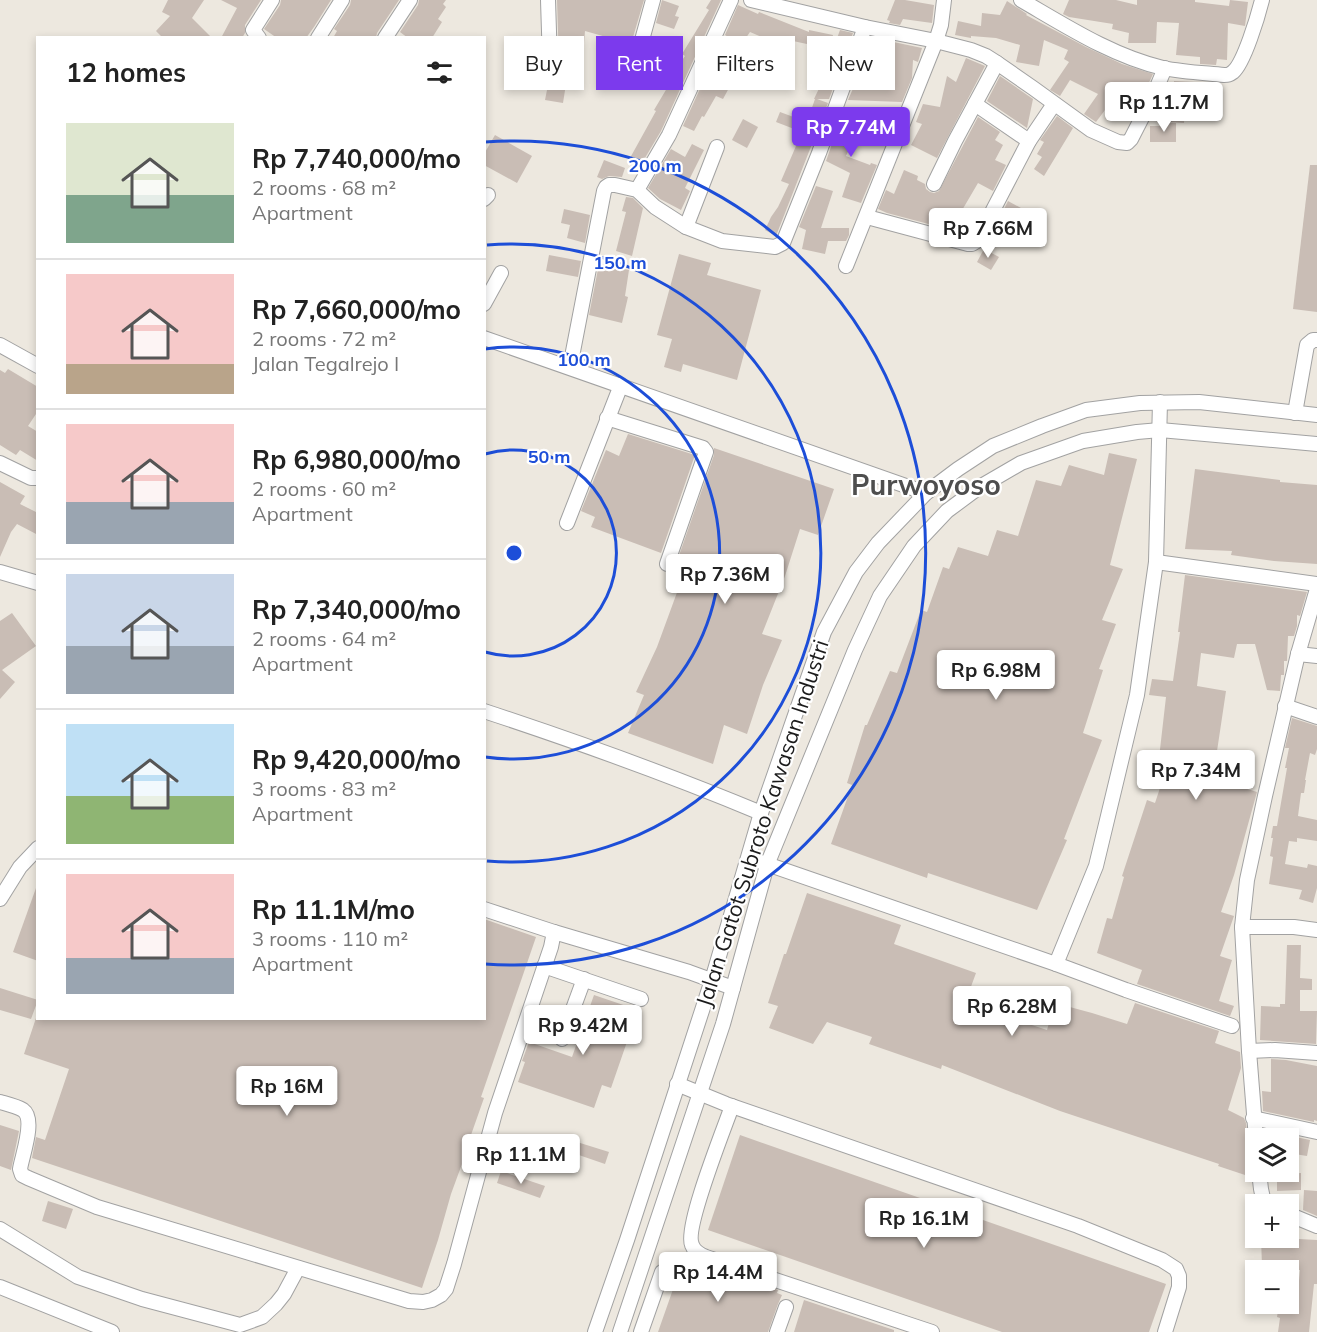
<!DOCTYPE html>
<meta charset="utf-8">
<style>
:root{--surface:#fff;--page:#f2f2f2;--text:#222;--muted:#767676;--line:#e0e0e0;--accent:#7c3aed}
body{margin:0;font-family:Mulish,sans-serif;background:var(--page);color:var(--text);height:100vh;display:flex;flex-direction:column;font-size:22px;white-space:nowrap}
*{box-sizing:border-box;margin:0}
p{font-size:20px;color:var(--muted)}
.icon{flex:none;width:33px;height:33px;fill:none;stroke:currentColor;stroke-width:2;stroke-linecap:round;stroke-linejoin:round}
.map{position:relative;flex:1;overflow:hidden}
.side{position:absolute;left:36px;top:36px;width:450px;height:984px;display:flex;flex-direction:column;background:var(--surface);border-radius:0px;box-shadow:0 3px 9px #0003}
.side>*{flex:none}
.guide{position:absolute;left:504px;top:36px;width:570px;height:54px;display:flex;gap:12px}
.tools{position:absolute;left:1245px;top:1128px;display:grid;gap:12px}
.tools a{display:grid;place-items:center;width:54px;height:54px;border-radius:0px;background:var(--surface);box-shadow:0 3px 9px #0003;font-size:30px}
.price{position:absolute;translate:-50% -51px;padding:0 14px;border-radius:6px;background:#fff;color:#222;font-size:20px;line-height:39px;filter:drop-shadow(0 2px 3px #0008)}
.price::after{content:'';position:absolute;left:50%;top:36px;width:18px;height:14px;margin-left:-9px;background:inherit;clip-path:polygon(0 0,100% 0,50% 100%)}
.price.current{background:var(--accent);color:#fff}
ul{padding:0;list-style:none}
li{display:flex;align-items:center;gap:18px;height:150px;padding:0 30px}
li+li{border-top:2px solid var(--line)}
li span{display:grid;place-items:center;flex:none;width:168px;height:120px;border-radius:0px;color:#555}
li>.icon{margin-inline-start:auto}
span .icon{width:72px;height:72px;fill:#fffc;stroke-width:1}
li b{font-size:26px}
h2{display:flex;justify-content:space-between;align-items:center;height:72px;padding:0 30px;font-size:26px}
.pill{padding:0 21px;border-radius:0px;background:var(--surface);box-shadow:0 3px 9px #0003;font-size:21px;line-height:54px}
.pill.current{background:var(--accent);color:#fff}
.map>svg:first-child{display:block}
.building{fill:#c9bdb5}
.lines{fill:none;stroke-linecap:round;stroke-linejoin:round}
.minor-casing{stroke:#a2a2a2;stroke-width:16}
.minor{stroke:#fff;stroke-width:14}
.ring{fill:none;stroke:#1d4ed8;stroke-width:3}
.labels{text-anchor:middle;stroke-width:4.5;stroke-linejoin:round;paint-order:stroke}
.street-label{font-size:22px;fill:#1b1b1b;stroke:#fff}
.district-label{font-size:28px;font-weight:bold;fill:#4e4e4e;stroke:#fff}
.centre{fill:#1d4ed8;stroke:#fff;stroke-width:3}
.ring-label{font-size:18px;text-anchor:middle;font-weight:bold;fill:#1d4ed8;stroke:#fff;stroke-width:4.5;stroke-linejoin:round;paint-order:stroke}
</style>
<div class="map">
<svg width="1317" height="1332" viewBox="0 0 1317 1332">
<rect width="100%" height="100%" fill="#ede8df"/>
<!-- building -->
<g class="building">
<polygon points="168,0 204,0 192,18 212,38 163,38 156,31 170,16 162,12"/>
<polygon points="221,0 261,0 245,25 245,33 242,38 221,38 237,8"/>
<polygon points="281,0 331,0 314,27 306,38 277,38 264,29 280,5"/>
<polygon points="351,0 399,0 377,33 376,38 333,38 337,31 334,29 350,5"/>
<polygon points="419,0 446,0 443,4 446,7 438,19 442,22 432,38 408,38 400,32 418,5"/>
<polygon points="557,0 644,0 631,44 585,31 583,55 572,54 569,84 566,84 563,103 545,100 548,85 554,86 555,70 559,63"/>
<polygon points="662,0 679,6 675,16 679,17 674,29 656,23"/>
<polygon points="711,0 721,0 661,131 642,163 630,158 656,111 654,110 676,73 674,72 685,56 682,54 709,10 706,8"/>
<polygon points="895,0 905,0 934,5 932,23 903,19 900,25 889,23 890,21 887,20"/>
<polygon points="1069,0 1116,0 1137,5 1137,0 1195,0 1195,2 1229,6 1230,0 1248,2 1245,26 1228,23 1227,60 1217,59 1216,65 1200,64 1200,57 1176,55 1179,23 1157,22 1156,43 1128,43 1129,33 1112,29 1113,24 1069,17 1063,14"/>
<polygon points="1007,1 1027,14 1026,15 1086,47 1122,64 1153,74 1146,89 1135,86 1134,90 1117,85 1108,106 1096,122 1084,114 1098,94 1070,80 1060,96 1050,90 1069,62 1064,59 1068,50 1044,40 1039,66 1016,62 1020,45 996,38 971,36 971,38 955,35 958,21 981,26 982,13 1000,15"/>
<polygon points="738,5 758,14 759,12 809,32 809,30 833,35 830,49 793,41 788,52 771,45 773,42 750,32 741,45 725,35"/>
<polygon points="840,30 853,33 848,46 836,41"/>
<polygon points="884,40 922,48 918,62 913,60 912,78 902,102 848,100 866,59 876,64"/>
<polygon points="714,58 729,67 727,70 736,75 723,99 716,96 704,117 702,116 694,131 683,126"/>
<polygon points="966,58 985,66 937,158 911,145 922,124 916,122 923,104 940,107 947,76 956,82"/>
<polygon points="1000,76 1033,99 1027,128 987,101"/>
<polygon points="824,78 835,83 829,99 817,99 828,103 776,236 765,230 771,217 778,207 789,184 781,181 802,132 776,122 780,112 807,122 815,99 814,99"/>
<polygon points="1174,81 1216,83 1216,102 1185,103 1184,123 1170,122"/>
<polygon points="844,110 865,118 860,132 857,131 846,156 870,165 871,163 877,165 861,203 842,197 850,173 826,161"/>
<polygon points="1057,116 1073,128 1044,176 1034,169 1042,157 1037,154 1044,142 1040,140"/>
<polygon points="978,117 1000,132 995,140 1003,145 995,160 1006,165 993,191 978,183 961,212 978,219 970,235 887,213 878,209 886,190 894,194 904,170 918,176 917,180 925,184 926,189 930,192 934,193 939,191"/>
<polygon points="743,119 758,127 747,148 732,140"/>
<polygon points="1160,122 1176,123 1176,142 1150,142 1150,126 1160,126"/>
<polygon points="495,135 532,156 517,183 484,165 484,154"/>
<polygon points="692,144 704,150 685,188 690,191 681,210 660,199 648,188 671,149 685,157"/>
<polygon points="604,160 625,168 622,177 609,176 602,179 597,177"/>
<polygon points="1310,165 1317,165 1317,312 1293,309"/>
<polygon points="816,186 833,191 821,228 849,228 849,235 846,241 828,241 825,254 802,249 806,230 799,227"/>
<polygon points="626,197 633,198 643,208 632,256 616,251 626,212 622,211"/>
<polygon points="1008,201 1030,213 1020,229 1000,217"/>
<polygon points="564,209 590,215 585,243 567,238 570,225 561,223"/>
<polygon points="984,249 999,257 991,270 977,262"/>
<polygon points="679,254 711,263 707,275 761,290 737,380 683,364 681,372 664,367 672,339 657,335"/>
<polygon points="549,255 581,261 578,277 546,271"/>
<polygon points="599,264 629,270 625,296 628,297 622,323 589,315"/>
<polygon points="8,369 38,387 38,411 28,426 38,432 38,461 20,450 16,455 0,445 0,370 5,373"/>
<polygon points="628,434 695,455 661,553 591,527 595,517 581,511 606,450 619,456"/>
<polygon points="714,448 834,489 818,535 800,529 785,576 762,634 782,640 763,685 747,734 724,725 713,764 628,733 644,695 636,692 657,647 679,587 667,583 671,572 675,567 714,455"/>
<polygon points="1109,453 1137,459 1110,565 1123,569 1102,620 1116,624 1099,669 1103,670 1083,733 1102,740 1064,839 1067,840 1037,910 928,873 927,878 831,844 852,785 847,783 865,725 867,725 890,671 897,673 921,610 927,612 943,567 949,569 958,547 988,556 997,530 1018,536 1036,480 1061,486 1069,465 1104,475"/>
<polygon points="1195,469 1280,480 1280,482 1317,485 1317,564 1274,561 1231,555 1232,551 1185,549"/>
<polygon points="0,482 25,496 20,504 38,513 38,535 17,524 11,532 0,557"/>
<polygon points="1185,575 1307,592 1300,616 1297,615 1297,626 1294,636 1288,636 1287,661 1284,661 1284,675 1281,675 1280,691 1267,690 1255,644 1237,644 1234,658 1201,653 1197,686 1226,691 1213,778 1257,792 1234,875 1221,912 1234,916 1220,956 1232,960 1219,1001 1234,1006 1230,1016 1137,984 1142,970 1097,953 1107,918 1112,919 1124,877 1122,876 1147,800 1155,803 1169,761 1159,758 1166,697 1149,695 1152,679 1173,681 1180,632 1178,632"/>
<polygon points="12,613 36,646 2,670 15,682 0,699 0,621"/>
<polygon points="1292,718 1317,726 1317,749 1315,755 1310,753 1305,780 1306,780 1304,793 1301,793 1298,816 1317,820 1317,841 1297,838 1297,842 1289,841 1285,864 1307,868 1308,864 1317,866 1317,888 1313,903 1299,899 1302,890 1269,884 1273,857 1270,856 1273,838 1271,838 1273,826 1277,826 1287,768 1285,768 1289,748 1285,748"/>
<polygon points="36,888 38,889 38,961 13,952"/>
<polygon points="807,893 901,925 894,944 976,973 965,1003 1047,1030 1055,1003 1092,1013 1127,1024 1135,1003 1219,1031 1215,1043 1240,1052 1241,1068 1228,1110 1244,1118 1246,1123 1250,1163 1245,1175 1218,1166 1219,1164 1060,1111 942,1065 941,1069 869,1044 872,1037 827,1022 813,1044 769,1028 778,1006 768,1003 784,954 786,954"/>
<polygon points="484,919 536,937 481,1097 484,1098 465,1152 466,1153 451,1194 438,1240 422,1288 32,1158 36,1137 45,1140 69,1069 24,1054 37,1015 38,1018 484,1018"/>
<polygon points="1287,945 1301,945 1300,978 1312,979 1312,990 1300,990 1300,1011 1317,1011 1316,1044 1260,1040 1261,1006 1280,1007 1280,1004 1285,1004"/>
<polygon points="0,988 38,1000 31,1019 0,1010"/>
<polygon points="594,995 638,1010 611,1088 602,1085 594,1108 518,1082 525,1062 522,1061 529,1042 572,1057"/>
<polygon points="1271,1059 1286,1060 1317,1066 1317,1121 1314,1120 1314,1122 1263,1111 1262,1091 1271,1092"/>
<polygon points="0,1125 19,1131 11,1170 0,1166"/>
<polygon points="1268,1131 1310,1140 1307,1156 1288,1153 1288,1138 1267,1138"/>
<polygon points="740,1135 1166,1284 1149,1332 1002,1332 708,1230"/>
<polygon points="577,1142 609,1152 605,1164 573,1153"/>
<polygon points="501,1171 545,1186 540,1198 497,1183"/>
<polygon points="1301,1173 1301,1190 1277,1191 1277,1174"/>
<polygon points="1304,1190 1317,1191 1317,1216 1303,1210"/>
<polygon points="48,1201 73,1209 66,1229 42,1221"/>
<polygon points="1288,1225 1299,1228 1299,1239 1317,1240 1317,1284 1314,1284 1309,1332 1278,1332 1280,1318 1277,1317 1279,1304 1288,1304 1288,1301 1297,1302 1300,1270 1280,1270 1280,1266 1262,1266 1261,1238 1288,1238"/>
<polygon points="684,1258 703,1266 778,1290 777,1293 782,1295 778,1304 768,1332 658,1332"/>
<polygon points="804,1300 894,1330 894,1332 794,1332"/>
</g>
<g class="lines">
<!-- minor casing -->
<g class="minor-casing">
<g id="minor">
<polyline points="548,0 550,63"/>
<polyline points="751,0 865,27 936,41 971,50 986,56 997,63 1033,88 1091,130 1118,142 1127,143 1131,139 1154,94 1165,68"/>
<path d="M1021 0C1066 26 1112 56 1163 68 1183 72 1204 73 1224 75 1228 75 1229 75 1233 72 1244 63 1258 16 1262 0"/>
<polyline points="259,38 253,30 272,0"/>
<polyline points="318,38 342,0"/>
<polyline points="385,38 410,0"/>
<polyline points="639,51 653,0"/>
<polyline points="975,104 1029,141"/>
<polyline points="934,184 955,141 997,63"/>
<polyline points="637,190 669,135 731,0"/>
<polyline points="484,199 488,195"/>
<polyline points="867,217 968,244 972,244 977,241 1029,141 1054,104"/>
<polyline points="686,227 717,147"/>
<polyline points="846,266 936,41 941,25 944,0"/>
<polyline points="484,304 501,273"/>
<polyline points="484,338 926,493"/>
<polyline points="0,345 38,366"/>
<polyline points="570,367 604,191 606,187 609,185 615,185 637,190 655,207 686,227 722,241 775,247 783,243 819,153 865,27"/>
<polyline points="1295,413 1307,345 1313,340 1317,340"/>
<polyline points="607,418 703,448 706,452 667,564"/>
<polyline points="0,463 31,478 38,478"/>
<polyline points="567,523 621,385"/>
<polyline points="1156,562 1317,584"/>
<polyline points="0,572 38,583"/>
<polyline points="1298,654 1317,656"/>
<polyline points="1285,706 1317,717"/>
<path d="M484 711C578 742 670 775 761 813"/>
<polyline points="761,862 1056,964 1096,866 1137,695 1156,562 1160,402"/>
<polyline points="0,899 20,867 38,848"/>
<polyline points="484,909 554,932"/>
<polyline points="1242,927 1294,927 1317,930"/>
<polyline points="1056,964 1126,990 1232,1026"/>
<polyline points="544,966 641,999"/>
<polyline points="562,1039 584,979"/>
<polyline points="1249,1051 1275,1050 1317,1053"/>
<polyline points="677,1084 726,1104 1078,1226 1162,1260 1176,1269 1179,1276 1179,1287 1165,1332"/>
<path d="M0 1102C7 1104 16 1106 23 1110 36 1119 22 1156 20 1169L22 1175 28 1178 97 1207 409 1301 423 1302 432 1300 441 1295 446 1289 454 1264 495 1113 551 947 554 932 689 972 733 988"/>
<path d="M732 1106C724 1129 684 1228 692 1245 694 1251 701 1255 706 1257L932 1332"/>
<polyline points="1253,1118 1317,1132"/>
<polyline points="1256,1139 1249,1051 1242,927 1247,880 1265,796 1298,654 1317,589"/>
<polyline points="1259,1172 1261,1189 1264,1203 1267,1204"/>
<polyline points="1288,1214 1317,1226"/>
<polyline points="0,1229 78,1277 142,1299 240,1325 262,1317 276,1304 284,1294 298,1268"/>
<polyline points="0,1287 112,1332"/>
<polyline points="595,1332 627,1240 712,980 761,813 824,632 856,572 878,543 926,493 958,469 993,446 1042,426 1086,410 1140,403 1199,402 1317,415"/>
<polyline points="620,1332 723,1024 767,865 855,650 880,596 914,546 947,511 978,488 1021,463 1083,441 1137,432 1160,430 1317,444"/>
<polyline points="641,1332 662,1272"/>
<polyline points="777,1332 786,1307"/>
</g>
</g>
<!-- minor -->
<use href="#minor" class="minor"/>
</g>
<!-- distance rings -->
<g class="ring">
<path d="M485 454A103 103 0 1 1 485 652"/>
<path d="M485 349A206 206 0 1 1 485 757"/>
<path d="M487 245A309 309 0 1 1 487 861"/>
<path d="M485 142A412 412 0 1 1 485 964"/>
</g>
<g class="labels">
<!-- street labels -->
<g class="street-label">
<text transform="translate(762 823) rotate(-72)" y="8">Jalan Gatot Subroto Kawasan Industri</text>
</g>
<!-- district labels -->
<g class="district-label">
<text x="926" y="495">Purwoyoso</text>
</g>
</g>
<circle cx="514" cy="553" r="9" class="centre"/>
<g class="ring-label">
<text x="655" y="172">200 m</text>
<text x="620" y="269">150 m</text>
<text x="584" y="366">100 m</text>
<text x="549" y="463">50 m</text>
</g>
</svg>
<div class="tools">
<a><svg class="icon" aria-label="layers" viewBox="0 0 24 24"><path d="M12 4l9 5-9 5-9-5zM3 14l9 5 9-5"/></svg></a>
<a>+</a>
<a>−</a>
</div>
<b class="price" style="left:1164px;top:133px">Rp 11.7M</b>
<b class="price current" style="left:851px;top:158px">Rp 7.74M</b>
<b class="price" style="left:988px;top:259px">Rp 7.66M</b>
<b class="price" style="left:725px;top:605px">Rp 7.36M</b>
<b class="price" style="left:996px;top:701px">Rp 6.98M</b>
<b class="price" style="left:1196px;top:801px">Rp 7.34M</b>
<b class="price" style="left:1012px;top:1037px">Rp 6.28M</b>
<b class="price" style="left:583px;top:1056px">Rp 9.42M</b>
<b class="price" style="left:287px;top:1117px">Rp 16M</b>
<b class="price" style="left:521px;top:1185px">Rp 11.1M</b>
<b class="price" style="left:924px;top:1249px">Rp 16.1M</b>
<b class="price" style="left:718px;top:1303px">Rp 14.4M</b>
<div class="guide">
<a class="pill">Buy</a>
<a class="pill current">Rent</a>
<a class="pill">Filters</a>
<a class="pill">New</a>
</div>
<section class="side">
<h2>12 homes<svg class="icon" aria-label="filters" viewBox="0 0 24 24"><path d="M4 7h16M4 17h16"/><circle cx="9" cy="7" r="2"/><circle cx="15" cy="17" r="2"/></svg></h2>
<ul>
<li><span style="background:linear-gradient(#dfe7d0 60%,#7fa58c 0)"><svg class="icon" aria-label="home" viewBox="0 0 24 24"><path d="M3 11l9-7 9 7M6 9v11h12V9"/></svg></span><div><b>Rp 7,740,000/mo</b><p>2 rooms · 68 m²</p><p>Apartment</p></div></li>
<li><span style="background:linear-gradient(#f6c9c9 75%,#b9a48a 0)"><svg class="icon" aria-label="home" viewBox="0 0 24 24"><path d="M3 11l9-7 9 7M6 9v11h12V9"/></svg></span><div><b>Rp 7,660,000/mo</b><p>2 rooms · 72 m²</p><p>Jalan Tegalrejo I</p></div></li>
<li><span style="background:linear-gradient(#f6c9c9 65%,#9aa5b1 0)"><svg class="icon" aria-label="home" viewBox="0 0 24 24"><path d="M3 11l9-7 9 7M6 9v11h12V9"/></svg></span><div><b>Rp 6,980,000/mo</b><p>2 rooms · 60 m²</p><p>Apartment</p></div></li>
<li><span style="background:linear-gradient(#c9d6e8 60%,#9aa5b1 0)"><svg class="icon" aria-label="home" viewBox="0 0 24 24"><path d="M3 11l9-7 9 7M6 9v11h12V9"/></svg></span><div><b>Rp 7,340,000/mo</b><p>2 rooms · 64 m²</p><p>Apartment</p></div></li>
<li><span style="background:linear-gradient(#bfe0f5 60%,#8fb573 0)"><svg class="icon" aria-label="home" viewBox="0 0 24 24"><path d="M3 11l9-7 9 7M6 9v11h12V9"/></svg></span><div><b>Rp 9,420,000/mo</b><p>3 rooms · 83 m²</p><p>Apartment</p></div></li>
<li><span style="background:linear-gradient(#f6c9c9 70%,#9aa5b1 0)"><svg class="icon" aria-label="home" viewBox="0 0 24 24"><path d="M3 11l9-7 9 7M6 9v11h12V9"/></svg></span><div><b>Rp 11.1M/mo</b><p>3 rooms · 110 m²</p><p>Apartment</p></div></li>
</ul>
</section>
</div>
